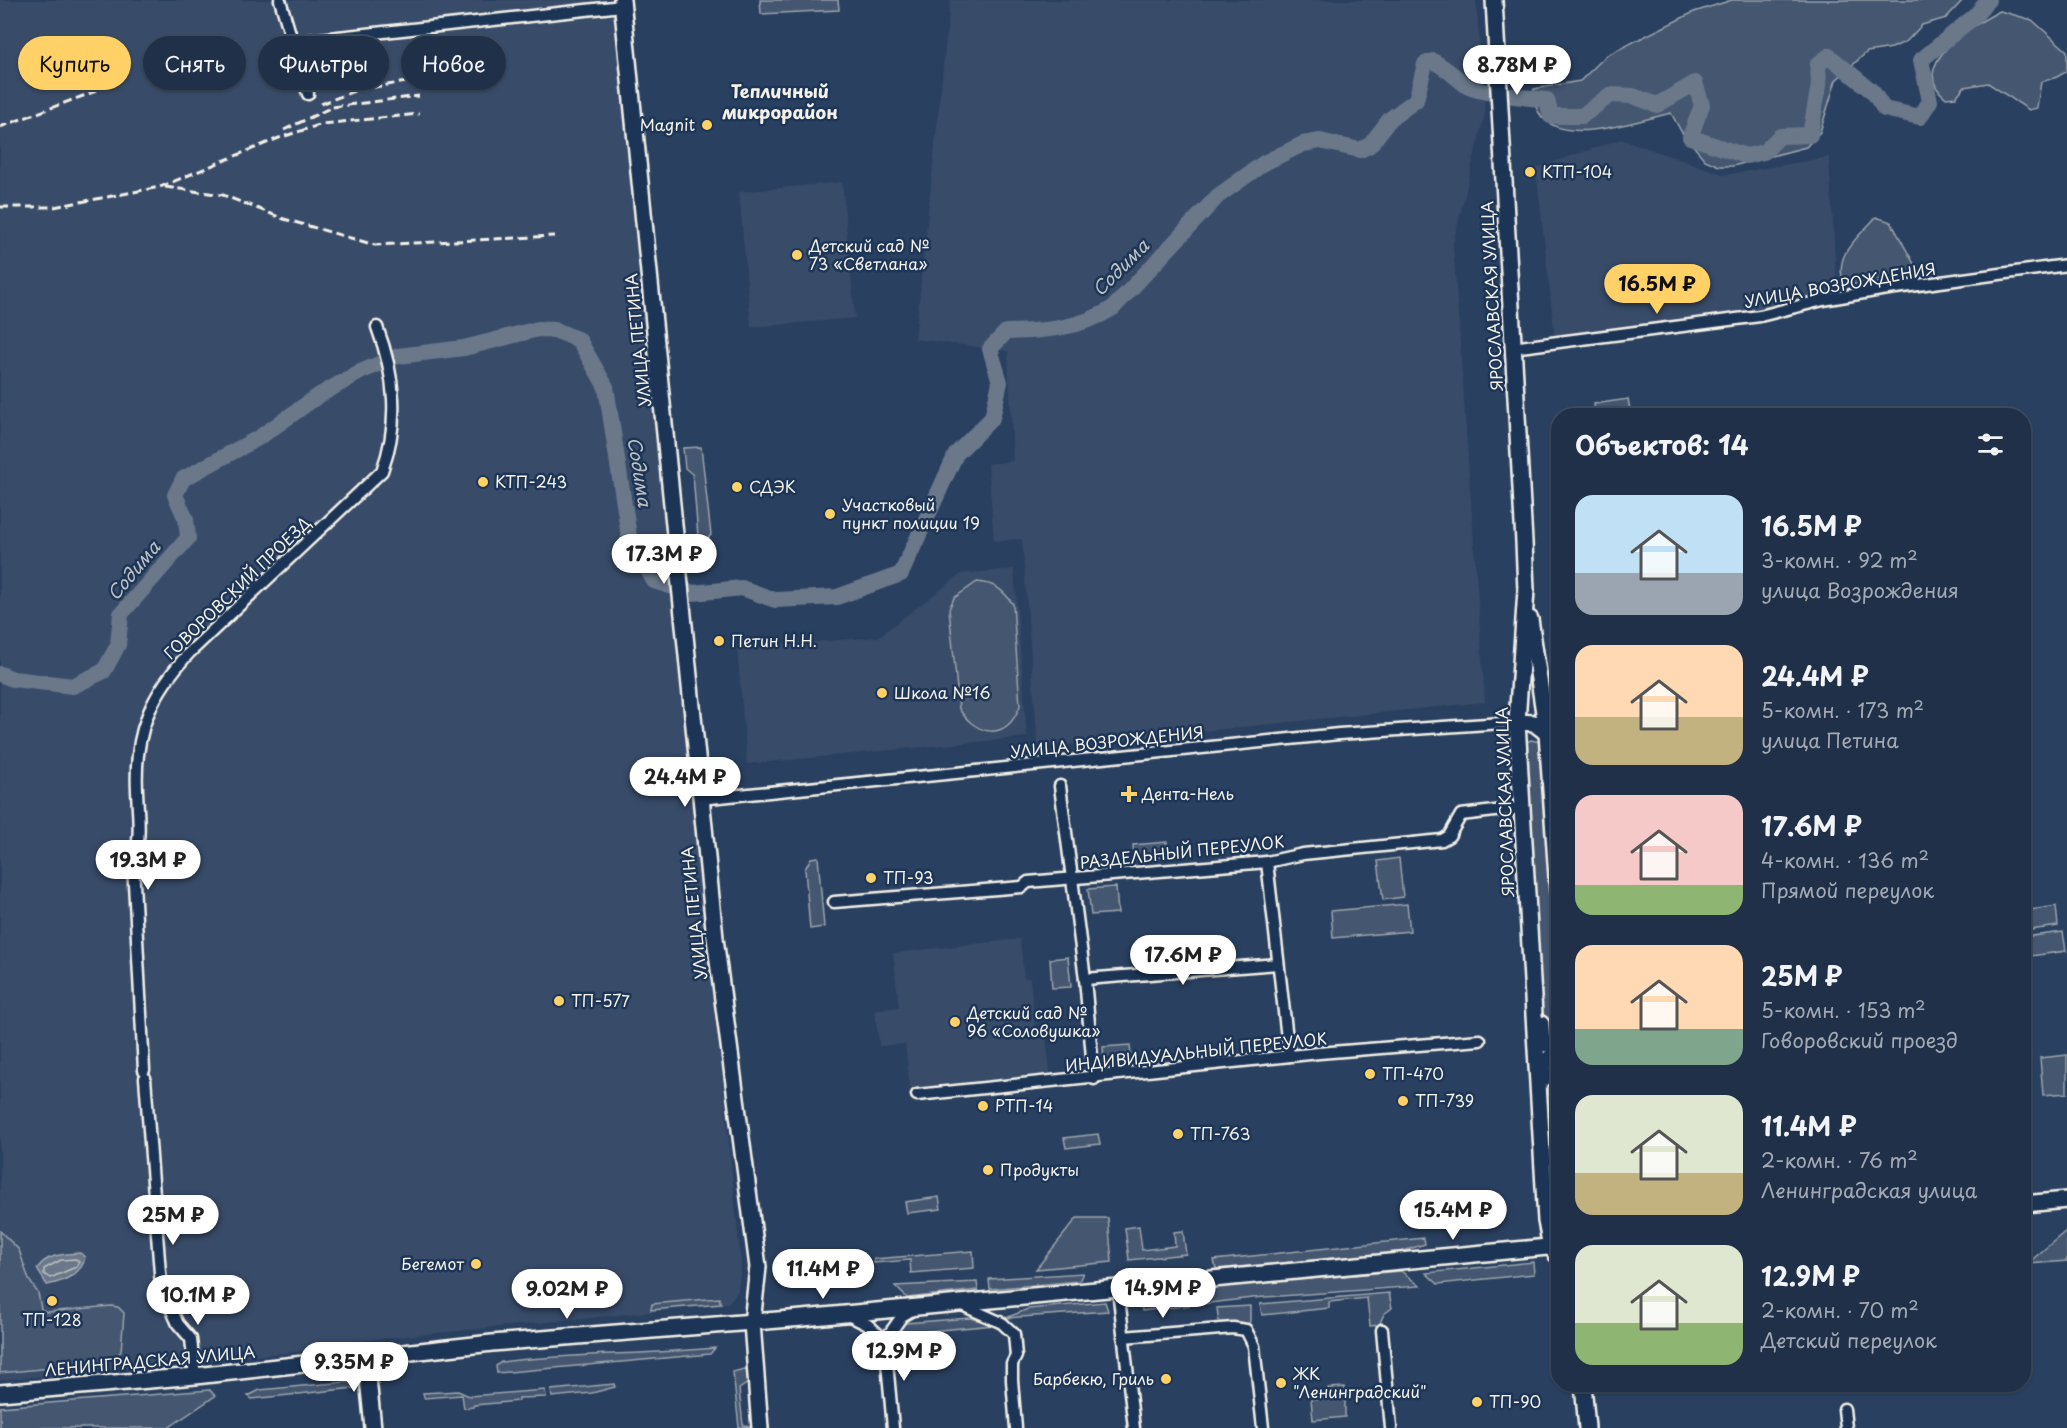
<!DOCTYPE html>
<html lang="ru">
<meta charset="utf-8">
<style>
:root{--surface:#203048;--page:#2d3c52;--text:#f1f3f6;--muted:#a2a9b4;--line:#3d4b60;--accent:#ffd166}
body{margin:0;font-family:"Playpen Sans",sans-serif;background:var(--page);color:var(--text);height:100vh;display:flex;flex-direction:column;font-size:22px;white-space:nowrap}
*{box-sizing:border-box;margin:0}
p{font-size:20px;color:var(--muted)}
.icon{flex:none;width:33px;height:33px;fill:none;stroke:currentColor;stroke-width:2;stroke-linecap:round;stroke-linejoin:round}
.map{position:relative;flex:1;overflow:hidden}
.sheet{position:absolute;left:1551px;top:408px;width:480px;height:984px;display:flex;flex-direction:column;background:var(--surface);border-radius:24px;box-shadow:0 2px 4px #0004,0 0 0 2px var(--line)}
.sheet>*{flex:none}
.banner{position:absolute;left:18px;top:36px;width:570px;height:54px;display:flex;gap:12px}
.price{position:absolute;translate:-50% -51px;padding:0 14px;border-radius:21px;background:#fff;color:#222;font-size:20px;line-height:39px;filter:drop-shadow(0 2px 3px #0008)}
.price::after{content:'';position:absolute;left:50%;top:36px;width:18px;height:14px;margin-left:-9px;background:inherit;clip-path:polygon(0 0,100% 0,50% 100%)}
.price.active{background:var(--accent);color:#111}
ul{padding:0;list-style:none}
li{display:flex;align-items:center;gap:18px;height:150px;padding:0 24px}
li span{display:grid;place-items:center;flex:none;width:168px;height:120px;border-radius:18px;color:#555}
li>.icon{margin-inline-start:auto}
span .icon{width:72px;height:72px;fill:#fffc;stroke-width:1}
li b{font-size:26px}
h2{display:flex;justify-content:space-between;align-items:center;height:72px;padding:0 24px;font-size:26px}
.tag{padding:0 21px;border-radius:27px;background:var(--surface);box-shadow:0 2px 4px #0004,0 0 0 2px var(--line);font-size:21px;line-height:54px}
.tag.active{background:var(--accent);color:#111}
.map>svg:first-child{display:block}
.built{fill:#374c69}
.green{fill:#445771;stroke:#9ca4ac;stroke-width:1.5}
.water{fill:#6a788a;stroke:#a1a8b0;stroke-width:1.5}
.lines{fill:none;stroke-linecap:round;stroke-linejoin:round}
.shore{stroke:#bdc1c2;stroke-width:1.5}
.river{stroke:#6a788a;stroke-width:16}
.street-casing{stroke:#f4f1e8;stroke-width:15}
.secondary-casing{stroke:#f4f1e8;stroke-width:20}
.street{stroke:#1d3557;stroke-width:10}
.secondary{stroke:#1d3557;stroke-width:15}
.rail{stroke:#f4f1e8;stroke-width:3;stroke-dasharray:9 4.5;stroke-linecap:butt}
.poi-dot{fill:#ffd166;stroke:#1d3557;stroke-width:2}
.labels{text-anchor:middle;stroke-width:5;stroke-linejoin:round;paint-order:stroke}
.poi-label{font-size:16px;fill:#f4f1e8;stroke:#1d3557;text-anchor:start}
.street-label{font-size:16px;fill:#f4f1e8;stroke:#1d3557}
.neighbourhood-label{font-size:18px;font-weight:bold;fill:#f4f1e8;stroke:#1d3557}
.water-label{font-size:18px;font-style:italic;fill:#bdc1c2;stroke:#1d3557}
</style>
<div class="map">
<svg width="2067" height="1428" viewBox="0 0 2067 1428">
<rect width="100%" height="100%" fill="#2a4060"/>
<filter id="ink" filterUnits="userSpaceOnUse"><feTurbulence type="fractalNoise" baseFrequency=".0167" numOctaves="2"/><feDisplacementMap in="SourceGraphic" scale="12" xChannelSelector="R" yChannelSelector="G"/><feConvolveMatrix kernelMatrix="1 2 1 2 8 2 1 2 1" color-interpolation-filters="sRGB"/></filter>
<g filter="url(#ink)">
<!-- built -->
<g class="built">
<polygon points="0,0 273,0 301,95 314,91 299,45 618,12 741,1264 738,1291 728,1304 358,1341 325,1349 0,1380"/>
<polygon points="286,0 616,0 616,1 296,36"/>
<polygon points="950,0 1476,0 1485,113 1453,243 1485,702 1038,748 1022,539 994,541 988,464 1013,461 1008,351 915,339"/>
<polygon points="1621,139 1725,175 1829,157 1837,294 1778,300 1778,309 1555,338 1536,168"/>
<polygon points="842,182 855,318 751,327 739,192"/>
<polygon points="1014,569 1027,737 747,764 737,648 878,637 961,574"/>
<polygon points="1020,939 1024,978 1030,978 1036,1036 1046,1035 1050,1073 910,1088 905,1044 879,1046 875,1010 899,1007 893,953"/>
</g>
<!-- green -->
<g class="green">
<polygon points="760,0 838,0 839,10 761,14"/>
<path d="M1732 0H1963L1946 18 1922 25 1907 41 1892 48 1867 52 1836 80 1820 132 1806 147 1733 166H1719L1705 160 1681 131 1671 113C1639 120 1553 152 1536 107 1534 102 1534 94 1534 89L1580 81 1607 55 1694 12Z"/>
<path d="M2000 11 2032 20 2067 51V71L2057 77 2041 82 2037 108 2029 110 1988 83 1964 87 1956 97 1946 98C1905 65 1973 25 2000 11Z"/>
<path d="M1876 217 1891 222 1919 273 1844 286C1833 254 1856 240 1876 217Z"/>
<polygon points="1628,399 1631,415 1595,415 1594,404"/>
<polygon points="701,447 711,535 699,548 693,475 685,468 683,448"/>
<path d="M977 582C995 583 1003 590 1013 604L1020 706C1006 742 977 736 959 709L949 609 954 598Z"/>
<polygon points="1531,740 1540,742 1545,751 1558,932 1558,1039 1546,1036 1545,1017 1540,1011 1523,743"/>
<polygon points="1167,842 1169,856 1134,860 1133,845"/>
<polygon points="818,857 824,927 810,929 805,869 811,858"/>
<polygon points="1399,858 1403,897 1383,900 1378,861"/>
<polygon points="1116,887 1118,913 1091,915 1088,889"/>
<polygon points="1407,904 1410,931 1333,938 1331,911"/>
<polygon points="2056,906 2058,926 2024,931 2024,911"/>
<polygon points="2063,932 2066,951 2024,957 2024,937"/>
<polygon points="1068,957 1071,987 1052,988 1050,959"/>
<polygon points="1130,1045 1132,1067 1116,1068 1104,1062 1103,1047"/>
<polygon points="2067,1055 2067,1093 2043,1095 2040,1058"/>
<polygon points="1558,1062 1558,1095 1554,1095 1558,1219 1553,1213 1545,1100 1549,1094 1548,1066"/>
<polygon points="1098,1134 1100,1144 1066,1148 1064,1138"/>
<polygon points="939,1197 941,1209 907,1213 905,1202"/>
<polygon points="1077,1218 1108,1218 1112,1262 1036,1269"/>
<polygon points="1139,1226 1142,1250 1175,1246 1174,1232 1183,1231 1186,1254 1129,1260 1125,1228"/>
<polygon points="2067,1230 2067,1261 2027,1264"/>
<polygon points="0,1231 19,1250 29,1280 38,1293 41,1309 47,1312 111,1306 118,1307 124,1313 121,1351 116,1358 93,1364 0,1373"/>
<polygon points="1424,1238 1425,1244 1400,1252 1216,1269 1214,1260"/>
<polygon points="973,1251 974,1268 911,1273 910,1260 874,1263 874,1259"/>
<polygon points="1533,1262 1534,1274 1438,1284 1426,1273"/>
<polygon points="801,1266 811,1286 785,1286 785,1280 795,1267"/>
<polygon points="1401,1271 1420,1286 1252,1298 1142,1311 1140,1298 1225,1286"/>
<polygon points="1083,1273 1079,1281 990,1289 989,1279"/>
<polygon points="977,1282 978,1290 907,1298 895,1286"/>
<polygon points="1389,1293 1392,1308 1384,1314 1379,1325 1370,1326 1367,1298 1329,1302 1329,1308 1262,1315 1260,1304"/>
<polygon points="719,1298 721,1304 651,1310 652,1304"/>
<polygon points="1105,1302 1108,1311 1006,1318 1028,1309"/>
<polygon points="1250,1306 1250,1321 1248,1324 1219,1324 1217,1308"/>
<polygon points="970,1318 995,1325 895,1334 905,1323"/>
<path d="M715 1348 710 1354 497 1373 496 1366 501 1362C572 1353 644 1355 715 1348Z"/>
<polygon points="744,1369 748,1370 748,1383 739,1389 743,1425 752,1428 739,1427 733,1372"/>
<polygon points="345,1382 353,1383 354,1388 252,1399 248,1396 260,1390"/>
<polygon points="614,1384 615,1387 592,1393 552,1397 551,1390"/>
<polygon points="1345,1387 1345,1417 1313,1420 1311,1399 1326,1398 1328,1388"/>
<polygon points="210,1390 215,1396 168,1428 0,1428 0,1407"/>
<polygon points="545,1390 546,1397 519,1398 519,1401 474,1405 473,1407 464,1408 462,1395 424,1398 423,1393 458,1391 469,1396"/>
</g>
<!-- water -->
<path class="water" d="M80 1253 85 1257C83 1274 62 1282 47 1285L37 1269C46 1254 64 1254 80 1253Z"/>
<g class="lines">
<!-- shore -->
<polygon class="shore" points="76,1259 79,1262 76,1267 50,1278 44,1274 44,1269 61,1260"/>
<!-- river -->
<path class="river" d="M0 674 13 679 73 686 104 671 118 645 121 614 188 538 186 519 175 495 183 479 260 437 318 396 360 372 398 356 464 348 538 329 555 330 579 340 606 387 629 536 654 581 693 593 742 588 775 600 837 597 901 574 956 454 992 418 1000 382 990 349 1006 332C1044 331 1080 329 1113 308L1218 196 1264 163 1303 144 1320 141 1360 150 1370 145 1390 119 1416 100 1425 64 1433 61C1448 69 1455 77 1467 86 1478 93 1532 98 1547 100L1551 116H1582L1610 95 1633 96 1657 105 1695 83 1702 105 1690 137 1746 156 1764 152 1780 136 1810 135 1819 85 1818 64 1829 56 1873 92 1884 109 1920 117 1930 101 1921 60 1976 15 1988 0"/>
<!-- street casing -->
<g class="street-casing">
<g id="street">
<polyline points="280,0 308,94"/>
<polyline points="292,42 622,6"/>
<polyline points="1512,348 1760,316 1823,300 1881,290 2067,265"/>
<polyline points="1060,786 1085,979 1094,1079"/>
<polyline points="700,799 1339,734 1517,722"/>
<polyline points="1267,862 1289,1056"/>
<polyline points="834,902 1022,887 1028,882 1267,862 1303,854 1442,840 1449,836 1461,815 1520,808"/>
<polyline points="1085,979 1278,964"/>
<path d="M144 1070 133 864C142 835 138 820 137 790 134 732 151 694 190 652L382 471C400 422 395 375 377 327"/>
<polyline points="145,1078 161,1286 178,1324 191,1339 195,1376"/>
<polyline points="917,1095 1319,1053 1480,1040"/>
<polyline points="1118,1289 1134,1428"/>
<polyline points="962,1305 1002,1323 1014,1334 1016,1356 1012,1364 1012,1380 1016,1428"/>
<polyline points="848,1315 868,1325 885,1340"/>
<polyline points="1382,1330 1391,1428"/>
<polyline points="1123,1337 1233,1328 1246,1330 1254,1346 1263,1428"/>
<polyline points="1844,1409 1846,1428"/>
<polyline points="893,1428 885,1340 902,1316 914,1309"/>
</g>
</g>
<!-- secondary casing -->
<g class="secondary-casing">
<g id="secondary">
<polyline points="622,0 715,938 758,1267 752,1323 760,1428"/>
<polyline points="1494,0 1524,542 1526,590 1517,722 1546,1221 1551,1247 1557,1255"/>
<polyline points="1530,619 1547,733 1558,891"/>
<polyline points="1517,722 1534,723 1547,733"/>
<polyline points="1541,1024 1542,1039 1546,1044 1558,1044"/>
<polyline points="1543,1079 1545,1062 1551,1057 1558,1057"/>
<polyline points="2024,1204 2067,1200"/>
<polyline points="366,1358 373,1428"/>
<polyline points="1583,1384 1587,1428"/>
<polyline points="0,1393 195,1376 492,1343 803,1318 1558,1246"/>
</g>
</g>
<!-- street -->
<use href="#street" class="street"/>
<!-- secondary -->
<use href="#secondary" class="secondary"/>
<!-- rail -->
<g class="rail">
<polyline points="321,104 357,90 418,80"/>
<polyline points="0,127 99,90"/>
<polyline points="284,130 332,107 419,96"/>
<polyline points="165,187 223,195 284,219 375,245 555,236"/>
<polyline points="0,207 54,207 160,187 279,138 322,124 419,114"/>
</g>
</g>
</g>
<!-- markers -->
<g class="poi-dot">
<circle cx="707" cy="125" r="6"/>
<circle cx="1530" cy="172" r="6"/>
<circle cx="797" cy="255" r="6"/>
<circle cx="483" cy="482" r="6"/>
<circle cx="737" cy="487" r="6"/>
<circle cx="830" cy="514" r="6"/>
<circle cx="719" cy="641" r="6"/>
<circle cx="882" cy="693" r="6"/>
<path d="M1126 785h6v6h6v6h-6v6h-6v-6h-6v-6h6z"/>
<circle cx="871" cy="878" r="6"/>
<circle cx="559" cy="1001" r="6"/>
<circle cx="955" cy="1022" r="6"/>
<circle cx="1370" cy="1074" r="6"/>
<circle cx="1403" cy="1101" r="6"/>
<circle cx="983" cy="1106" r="6"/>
<circle cx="1178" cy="1134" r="6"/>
<circle cx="988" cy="1170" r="6"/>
<circle cx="476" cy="1264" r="6"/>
<circle cx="52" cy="1301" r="6"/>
<circle cx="1166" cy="1379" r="6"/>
<circle cx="1281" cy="1383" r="6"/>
<circle cx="1477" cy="1402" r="6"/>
</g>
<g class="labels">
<!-- poi labels -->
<g class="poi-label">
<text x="695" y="131" text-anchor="end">Magnit</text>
<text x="1542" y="178">КТП-104</text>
<text x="809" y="252">Детский сад №<tspan x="809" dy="18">73 «Светлана»</tspan></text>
<text x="495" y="488">КТП-243</text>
<text x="749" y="493">СДЭК</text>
<text x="842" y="511">Участковый<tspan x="842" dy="18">пункт полиции 19</tspan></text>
<text x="731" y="647">Петин Н.Н.</text>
<text x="894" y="699">Школа №16</text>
<text x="1142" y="800">Дента-Нель</text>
<text x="883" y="884">ТП-93</text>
<text x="571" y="1007">ТП-577</text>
<text x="967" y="1019">Детский сад №<tspan x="967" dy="18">96 «Соловушка»</tspan></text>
<text x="1382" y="1080">ТП-470</text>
<text x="1415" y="1107">ТП-739</text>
<text x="995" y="1112">РТП-14</text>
<text x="1190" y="1140">ТП-763</text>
<text x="1000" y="1176">Продукты</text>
<text x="464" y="1270" text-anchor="end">Бегемот</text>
<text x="52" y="1326" text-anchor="middle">ТП-128</text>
<text x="1293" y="1380">ЖК<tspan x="1293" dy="18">"Ленинградский"</tspan></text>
<text x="1154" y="1385" text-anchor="end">Барбекю, Гриль</text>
<text x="1489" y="1408">ТП-90</text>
</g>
<!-- street labels -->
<g class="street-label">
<text transform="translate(1840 285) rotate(-10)" y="6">УЛИЦА ВОЗРОЖДЕНИЯ</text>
<text transform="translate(1492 296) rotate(-93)" y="6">ЯРОСЛАВСКАЯ УЛИЦА</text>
<text transform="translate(638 340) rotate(-96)" y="6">УЛИЦА ПЕТИНА</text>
<text transform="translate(237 588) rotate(-44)" y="6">ГОВОРОВСКИЙ ПРОЕЗД</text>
<text transform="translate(1107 742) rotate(-6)" y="6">УЛИЦА ВОЗРОЖДЕНИЯ</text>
<text transform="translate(1505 802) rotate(-92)" y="6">ЯРОСЛАВСКАЯ УЛИЦА</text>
<text transform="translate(1182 852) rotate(-6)" y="6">РАЗДЕЛЬНЫЙ ПЕРЕУЛОК</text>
<text transform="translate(694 913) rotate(-96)" y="6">УЛИЦА ПЕТИНА</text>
<text transform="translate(1196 1052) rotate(-6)" y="6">ИНДИВИДУАЛЬНЫЙ ПЕРЕУЛОК</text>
<text transform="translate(150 1361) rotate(-5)" y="6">ЛЕНИНГРАДСКАЯ УЛИЦА</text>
</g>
<!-- neighbourhood labels -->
<g class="neighbourhood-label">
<text x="780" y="98">Тепличный<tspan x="780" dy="21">микрорайон</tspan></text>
</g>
<!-- water labels -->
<g class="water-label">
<text transform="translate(1121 268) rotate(-45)" y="6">Содима</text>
<text transform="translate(639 472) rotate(81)" y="6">Содима</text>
<text transform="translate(134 571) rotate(-50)" y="6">Содима</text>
</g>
</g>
</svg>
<b class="price" style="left:1517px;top:96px">8.78M ₽</b>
<b class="price active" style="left:1657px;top:315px">16.5M ₽</b>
<b class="price" style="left:664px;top:585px">17.3M ₽</b>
<b class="price" style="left:685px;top:808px">24.4M ₽</b>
<b class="price" style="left:148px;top:891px">19.3M ₽</b>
<b class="price" style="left:1183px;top:986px">17.6M ₽</b>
<b class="price" style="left:1453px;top:1241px">15.4M ₽</b>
<b class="price" style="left:173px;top:1246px">25M ₽</b>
<b class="price" style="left:823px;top:1300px">11.4M ₽</b>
<b class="price" style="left:1163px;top:1319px">14.9M ₽</b>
<b class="price" style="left:567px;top:1320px">9.02M ₽</b>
<b class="price" style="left:198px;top:1326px">10.1M ₽</b>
<b class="price" style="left:904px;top:1382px">12.9M ₽</b>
<b class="price" style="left:354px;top:1393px">9.35M ₽</b>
<div class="banner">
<a class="tag active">Купить</a>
<a class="tag">Снять</a>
<a class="tag">Фильтры</a>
<a class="tag">Новое</a>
</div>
<section class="sheet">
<h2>Объектов: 14<svg class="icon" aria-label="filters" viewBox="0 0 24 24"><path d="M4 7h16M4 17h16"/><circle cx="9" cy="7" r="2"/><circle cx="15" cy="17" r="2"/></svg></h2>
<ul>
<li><span style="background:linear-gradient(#bfe0f5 65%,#9aa5b1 0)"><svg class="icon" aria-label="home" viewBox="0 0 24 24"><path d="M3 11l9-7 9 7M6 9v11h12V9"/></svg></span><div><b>16.5M ₽</b><p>3-комн. · 92 m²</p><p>улица Возрождения</p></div></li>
<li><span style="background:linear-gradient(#ffd9b3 60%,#c2b280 0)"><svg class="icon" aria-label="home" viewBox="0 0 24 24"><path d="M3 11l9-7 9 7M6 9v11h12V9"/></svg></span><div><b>24.4M ₽</b><p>5-комн. · 173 m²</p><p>улица Петина</p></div></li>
<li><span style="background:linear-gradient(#f6c9c9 75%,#8fb573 0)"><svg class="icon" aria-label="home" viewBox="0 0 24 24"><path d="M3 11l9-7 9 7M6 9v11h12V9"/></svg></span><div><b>17.6M ₽</b><p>4-комн. · 136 m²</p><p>Прямой переулок</p></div></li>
<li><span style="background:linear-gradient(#ffd9b3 70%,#7fa58c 0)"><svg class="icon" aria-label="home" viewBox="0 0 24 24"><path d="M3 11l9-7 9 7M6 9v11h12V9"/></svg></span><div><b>25M ₽</b><p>5-комн. · 153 m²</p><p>Говоровский проезд</p></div></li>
<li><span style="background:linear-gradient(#dfe7d0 65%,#c2b280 0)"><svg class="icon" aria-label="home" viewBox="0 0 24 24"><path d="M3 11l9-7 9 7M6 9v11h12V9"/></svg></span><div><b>11.4M ₽</b><p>2-комн. · 76 m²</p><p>Ленинградская улица</p></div></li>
<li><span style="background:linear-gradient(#dfe7d0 65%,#8fb573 0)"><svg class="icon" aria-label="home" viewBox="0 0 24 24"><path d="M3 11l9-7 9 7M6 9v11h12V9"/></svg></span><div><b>12.9M ₽</b><p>2-комн. · 70 m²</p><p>Детский переулок</p></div></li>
</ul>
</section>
</div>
